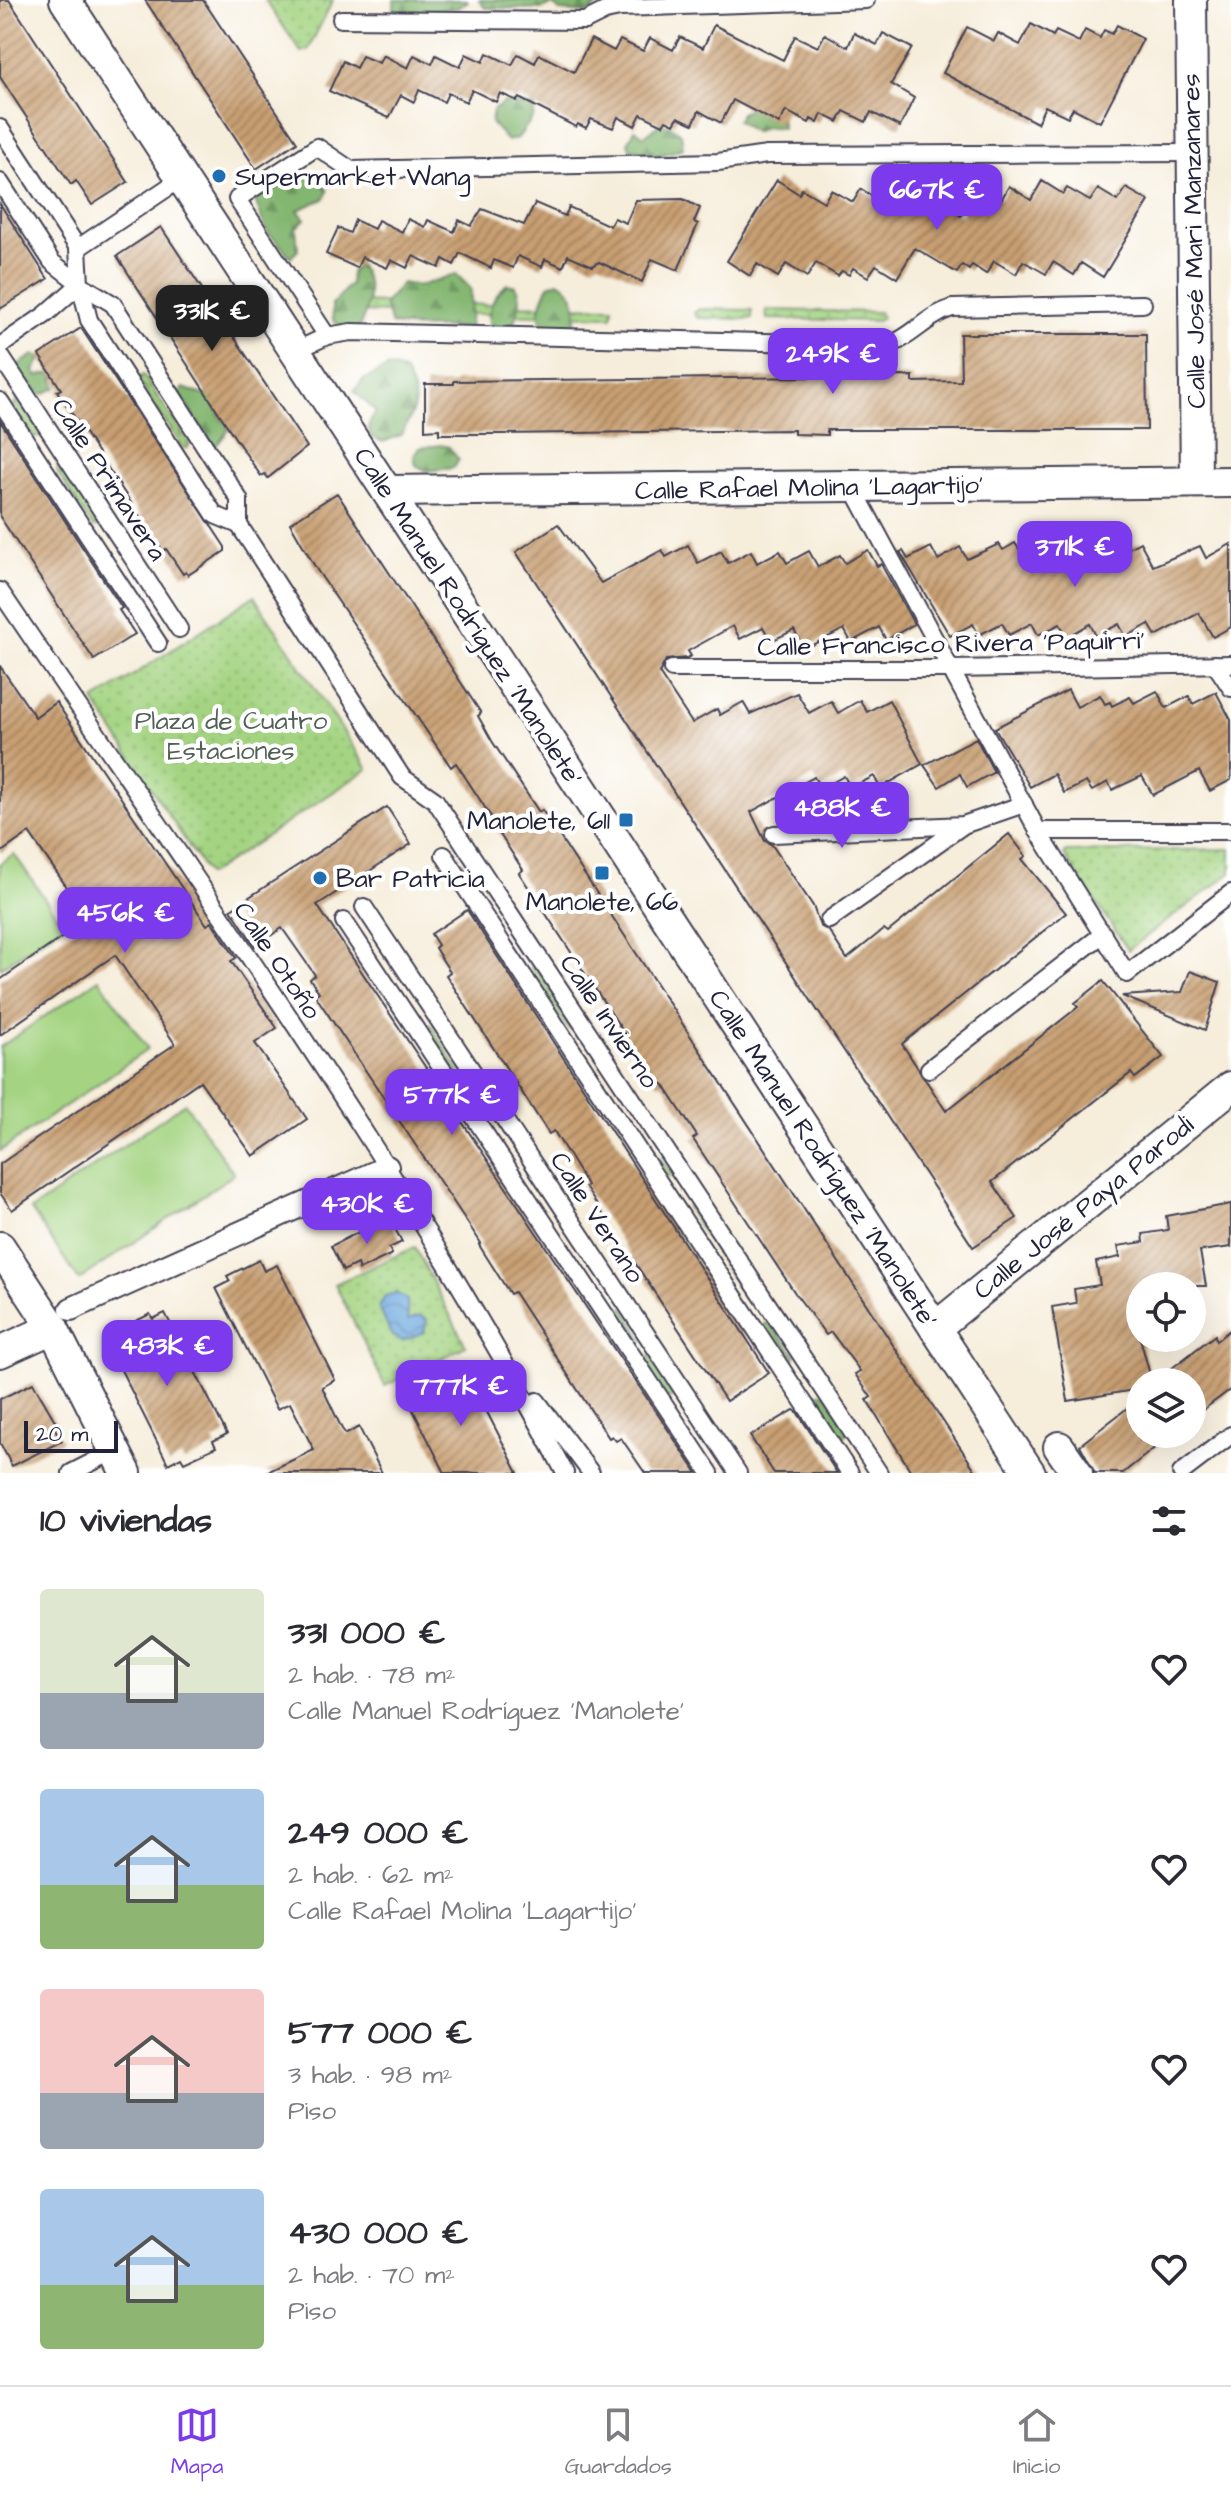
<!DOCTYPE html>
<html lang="es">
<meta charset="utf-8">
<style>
:root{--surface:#fff;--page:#f2f2f3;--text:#2b2b33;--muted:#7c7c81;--line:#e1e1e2;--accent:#7c3aed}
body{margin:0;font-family:"Architects Daughter",sans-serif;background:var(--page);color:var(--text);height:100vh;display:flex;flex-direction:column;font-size:30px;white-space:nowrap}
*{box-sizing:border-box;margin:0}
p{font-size:26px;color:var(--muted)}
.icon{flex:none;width:44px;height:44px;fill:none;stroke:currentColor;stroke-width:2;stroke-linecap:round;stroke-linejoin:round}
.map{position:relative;height:1473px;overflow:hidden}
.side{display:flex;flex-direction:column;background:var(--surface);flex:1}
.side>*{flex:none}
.buttons{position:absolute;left:1126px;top:1272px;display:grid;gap:16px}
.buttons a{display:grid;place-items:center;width:80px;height:80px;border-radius:50%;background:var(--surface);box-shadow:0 8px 32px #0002;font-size:40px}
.scale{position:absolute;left:24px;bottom:20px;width:94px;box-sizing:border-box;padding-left:8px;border:4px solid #22223b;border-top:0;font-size:22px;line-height:28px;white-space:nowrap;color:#22223b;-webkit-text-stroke:6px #fff;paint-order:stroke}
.price{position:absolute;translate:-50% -68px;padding:0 18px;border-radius:16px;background:var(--accent);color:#fff;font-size:26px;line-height:52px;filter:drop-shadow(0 2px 4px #0008)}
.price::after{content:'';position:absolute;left:50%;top:48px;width:24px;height:18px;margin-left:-12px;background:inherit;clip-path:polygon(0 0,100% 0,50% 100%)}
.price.active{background:#222;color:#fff}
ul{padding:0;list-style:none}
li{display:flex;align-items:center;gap:24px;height:200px;padding:0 40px}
li span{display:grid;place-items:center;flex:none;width:224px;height:160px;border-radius:8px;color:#555}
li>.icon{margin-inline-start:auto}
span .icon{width:96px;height:96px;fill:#fffc;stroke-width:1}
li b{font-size:34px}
h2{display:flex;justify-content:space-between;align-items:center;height:96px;padding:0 40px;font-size:34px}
.menu{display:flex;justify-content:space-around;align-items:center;height:112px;border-top:2px solid var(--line);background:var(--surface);font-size:22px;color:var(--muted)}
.menu a{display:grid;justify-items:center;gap:4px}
.menu .active{color:var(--accent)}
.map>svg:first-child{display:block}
.green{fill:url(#green-dots);stroke:#637b5e;stroke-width:2}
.forest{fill:url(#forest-firs);stroke:#526c56;stroke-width:2}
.pitch{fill:#a4d482;stroke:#637b5e;stroke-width:2}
.water{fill:url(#water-waves);stroke:#48668d;stroke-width:2}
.building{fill:url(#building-hatch)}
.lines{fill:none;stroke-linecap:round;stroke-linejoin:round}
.service-casing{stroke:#424053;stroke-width:20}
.pedestrian-casing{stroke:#424053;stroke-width:26}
.minor-casing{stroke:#424053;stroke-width:34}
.service{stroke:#fff;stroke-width:16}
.pedestrian{stroke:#fff;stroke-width:22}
.minor{stroke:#fff;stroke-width:30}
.poi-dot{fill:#1f6fb2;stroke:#fff;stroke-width:3}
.labels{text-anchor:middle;stroke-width:8;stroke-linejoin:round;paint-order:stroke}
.poi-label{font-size:26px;fill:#22223b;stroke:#fff;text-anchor:start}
.street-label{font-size:26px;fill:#22223b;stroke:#fff}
.park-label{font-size:26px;fill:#506054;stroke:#fff}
</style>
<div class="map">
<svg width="1231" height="1473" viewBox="0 0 1231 1473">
<defs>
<pattern id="green-dots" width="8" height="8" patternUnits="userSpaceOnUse" patternTransform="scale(2)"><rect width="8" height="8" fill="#a4d482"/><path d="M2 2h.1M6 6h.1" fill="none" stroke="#8db671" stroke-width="1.8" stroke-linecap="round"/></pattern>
<pattern id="forest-firs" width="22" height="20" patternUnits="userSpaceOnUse" patternTransform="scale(2)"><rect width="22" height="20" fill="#83b670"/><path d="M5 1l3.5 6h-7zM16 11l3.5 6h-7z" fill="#6b945d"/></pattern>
<pattern id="water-waves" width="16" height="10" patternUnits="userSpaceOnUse" patternTransform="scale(2)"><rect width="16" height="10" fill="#6da9df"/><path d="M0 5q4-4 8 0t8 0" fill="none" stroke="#5989b6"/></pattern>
<pattern id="building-hatch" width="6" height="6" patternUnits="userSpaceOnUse" patternTransform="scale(2)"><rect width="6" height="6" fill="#c89f72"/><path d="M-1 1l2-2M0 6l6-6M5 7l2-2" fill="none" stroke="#a2815f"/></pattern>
</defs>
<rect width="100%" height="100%" fill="#fff"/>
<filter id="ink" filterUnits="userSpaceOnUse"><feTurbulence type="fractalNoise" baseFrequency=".0125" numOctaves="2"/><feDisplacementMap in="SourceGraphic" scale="16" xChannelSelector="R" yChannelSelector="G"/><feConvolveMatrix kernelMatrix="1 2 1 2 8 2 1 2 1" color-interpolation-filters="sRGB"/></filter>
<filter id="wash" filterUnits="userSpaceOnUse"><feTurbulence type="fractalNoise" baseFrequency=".006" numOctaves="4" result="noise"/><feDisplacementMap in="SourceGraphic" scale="32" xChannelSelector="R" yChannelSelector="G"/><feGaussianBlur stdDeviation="1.8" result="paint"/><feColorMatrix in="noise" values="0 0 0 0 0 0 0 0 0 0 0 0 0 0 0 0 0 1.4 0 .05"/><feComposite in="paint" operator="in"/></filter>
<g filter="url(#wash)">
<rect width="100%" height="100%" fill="#f6edda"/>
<!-- green -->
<g class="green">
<polygon points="265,0 333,0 308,50 301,52"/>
<polygon points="343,302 613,307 612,316 343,312"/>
<polygon points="699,309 752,310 752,319 698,318 694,313"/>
<polygon points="766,310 879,312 882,318 878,321 767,319"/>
<polygon points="143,375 189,444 188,448 183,448 138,379"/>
<polygon points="17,400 40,432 41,437 34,437 14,406"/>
<polygon points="58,465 63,467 100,523 98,527 93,527 57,472"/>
<polygon points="254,596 368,769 208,875 94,701"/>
<polygon points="1231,849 1231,873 1128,950 1064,855 1066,852"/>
<polygon points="532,966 536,967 574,1030 568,1029 531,970"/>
<polygon points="428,1025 431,1025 469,1088 464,1087 426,1028"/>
<polygon points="649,1145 671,1172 671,1177 664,1175 647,1149"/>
<polygon points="689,1204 693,1205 746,1286 746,1291 739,1289 687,1208"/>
<polygon points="415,1247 466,1346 385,1386 335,1284"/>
</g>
<!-- forest -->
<g class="forest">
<polygon points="394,0 467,0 468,1 457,8 400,12 394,9"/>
<polygon points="479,0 605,0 588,13 560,11 553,5 541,9 485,8"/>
<polygon points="505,102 535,107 533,117 518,138 507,141 491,123 493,110"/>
<polygon points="751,108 782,122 782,128 765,127 754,132 737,121 741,113"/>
<polygon points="660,124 671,126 681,133 683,148 662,155 630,149 628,143 635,129 644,136"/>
<polygon points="308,171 316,174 328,191 324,199 298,210 305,219 296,228 298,250 291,257 266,230 255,200 268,187 277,188 287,178 295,178"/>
<path d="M358 265C375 284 368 312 357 331L344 329 333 320 332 305 350 284 351 272Z"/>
<path d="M456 274 471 289 470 327C452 327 404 330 391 324L384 304 402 283 420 286Z"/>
<path d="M559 281C578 292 578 310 574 329L565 335C531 327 537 310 549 285Z"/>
<path d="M507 284 516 286C525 302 516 314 511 331L490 330C486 310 492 298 507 284Z"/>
<path d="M34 355 41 359 34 371 38 376 52 373 56 388 43 394C31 389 19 380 18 365Z"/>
<path d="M389 367 404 371C421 402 416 406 401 435L383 442 371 437 368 426 376 412 354 391 363 380Z"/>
<polygon points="183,388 213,398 220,418 227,424 228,431 215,447 179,394"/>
<polygon points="440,445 449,447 459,460 453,468 427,471 416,465 414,456 420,448"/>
<polygon points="617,1307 625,1308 643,1340 637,1348 609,1312"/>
<polygon points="768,1321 796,1355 791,1363 776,1362 762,1327"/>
<polygon points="656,1355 677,1389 673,1398 663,1399 645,1365 649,1356"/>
<polygon points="814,1393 826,1393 850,1430 844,1437 830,1436 806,1401"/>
</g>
<!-- pitch -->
<g class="pitch">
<polygon points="14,854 63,925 0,968 0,863"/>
<polygon points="99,979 148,1049 0,1151 0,1047"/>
<polygon points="185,1103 234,1174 79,1280 31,1210"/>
</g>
<!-- water -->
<polygon class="water" points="396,1293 407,1300 408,1320 420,1316 427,1319 424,1332 402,1341 392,1336 379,1308 385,1296"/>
<g id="blocks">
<!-- building -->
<g class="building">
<polygon points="0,0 9,0 128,182 92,205 76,181 71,185 0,77"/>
<polygon points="145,0 203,0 297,142 256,169"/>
<polygon points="1031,24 1053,36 1056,31 1079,42 1085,30 1100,38 1104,30 1112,34 1117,25 1143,39 1100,122 1073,108 1068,117 1045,106 1037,123 943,73 967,27 994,41 998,33 1020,45"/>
<polygon points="714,25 783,60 795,36 818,47 825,34 848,47 854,33 877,45 883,33 912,48 891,84 914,98 900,127 871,112 866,122 844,111 838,122 822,114 818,123 811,119 809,123 786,111 779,124 733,100 721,123 699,111 693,124 678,117 674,124 666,120 663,125 641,114 635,126 618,117 613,128 591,119 586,128 578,124 576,127 519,98 517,101 500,93 496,102 472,90 466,102 448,93 444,102 419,90 414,102 401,95 389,118 329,91 343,61 356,68 362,56 379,63 383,55 408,68 414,55 432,64 436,55 460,67 466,54 483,62 487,53 512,65 518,54 535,63 539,54 574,72 591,39 614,51 620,40 643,51 650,38 673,50 680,37 703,48"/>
<polygon points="777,180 799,194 802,189 824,202 831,190 853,202 861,189 883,203 890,191 912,205 920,191 961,216 979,186 1001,200 1009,186 1031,200 1042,181 1063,194 1067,188 1090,201 1098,189 1118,201 1126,188 1149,201 1103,277 1081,263 1074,275 1053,262 1046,274 1023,261 1016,274 994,261 986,274 972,265 969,270 962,265 957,273 915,248 897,278 876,265 868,277 853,268 849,275 842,271 838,276 816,263 807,277 786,264 778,277 757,264 750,276 727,261"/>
<polygon points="683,199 700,208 694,222 698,224 678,270 652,259 642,282 599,262 593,266 568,255 563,267 545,259 542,267 518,256 513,268 494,260 491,268 460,253 454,265 443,259 439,268 413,256 407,268 391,260 387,268 362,257 357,268 326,254 338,228 350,233 355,220 374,229 378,220 402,232 408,219 425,227 428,220 454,232 459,220 471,226 482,209 524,225 535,203 565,216 569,207 610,226 614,218 626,223 636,200"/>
<polygon points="0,204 48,279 0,309"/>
<polygon points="161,227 307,447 268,478 265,474 261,476 237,441 117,256"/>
<polygon points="81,328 225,547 225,551 188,575 186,572 183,574 166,549 163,551 57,391 61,389 39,355"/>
<polygon points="960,334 1146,334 1147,430 827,430 827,435 794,434 794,430 500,434 439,434 439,429 425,430 425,384 454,384 454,381 913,376 913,382 961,381"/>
<polygon points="0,421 122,608 119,610 135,634 94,660 0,517"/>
<polygon points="337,493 481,713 478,716 492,741 539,812 542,810 558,834 977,1473 912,1473 867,1400 871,1397 855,1374 860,1371 831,1332 826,1335 795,1293 693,1139 697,1136 663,1084 657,1083 519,873 523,870 497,830 499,829 456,763 451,767 317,570 290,523"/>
<polygon points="558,524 601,583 662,550 666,557 688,545 698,563 721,551 728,563 751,551 757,563 780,551 787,563 809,551 818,567 840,555 845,563 868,550 877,566 881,564 914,624 886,640 879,627 851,642 844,629 804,649 794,630 771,641 763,627 740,639 733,626 688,651 691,656 687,658 666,660 659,673 692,723 717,709 720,715 743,702 750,714 797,693 809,713 831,701 838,713 860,700 867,712 889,700 922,764 880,788 874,776 851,788 844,776 821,789 814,777 751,812 765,841 772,845 813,906 820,926 829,931 847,959 884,929 888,932 1009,834 1026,856 1022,859 1066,913 902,1044 946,1111 1078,1007 1075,1003 1103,981 1163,1057 1135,1078 1131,1073 992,1182 1017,1218 973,1247 516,552"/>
<polygon points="1140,542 1153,566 1200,546 1206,558 1231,544 1231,627 1213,637 1199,613 1156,636 1149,624 1126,637 1119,624 1096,636 1090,624 1067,637 1060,624 1038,635 1032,623 1009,635 1002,623 979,635 973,624 950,636 900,552 903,551 908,559 931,547 938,560 960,547 967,559 999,544 1003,550 1015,543 1019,549 1029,543 1035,555 1048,548 1053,556 1061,551 1064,556 1077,548 1079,552 1090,547 1092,551 1105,543 1112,557"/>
<polygon points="0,666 35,717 56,702 207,925 212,922 236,958 231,961 277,1028 255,1043 307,1119 253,1156 200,1081 12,1210 0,1193 0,1164 175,1044 115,955 0,1035 0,980 89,919 29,833 0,853"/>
<polygon points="1068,690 1077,707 1100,695 1105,704 1110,702 1112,706 1130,697 1134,703 1157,691 1166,708 1189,696 1193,704 1216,692 1231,720 1231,780 1210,791 1199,771 1153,795 1142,776 1112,790 1108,782 1092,791 1086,782 1064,793 1054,774 1030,787 995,728"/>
<polygon points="976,738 994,772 967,787 960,774 939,787 924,765"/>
<polygon points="387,807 411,844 317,905 697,1473 645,1473 621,1438 616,1441 612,1436 609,1438 514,1292 510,1294 479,1245 481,1243 315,995 319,992 310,979 315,975 282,928 255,946 231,909"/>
<polygon points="467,910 769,1373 726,1401 585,1187 587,1185 554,1131 549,1134 446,975 450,972 435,948 438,945 431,934"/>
<polygon points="1190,971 1220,982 1205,1030 1122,996 1182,992"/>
<polygon points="1231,1204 1231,1247 1200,1251 1206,1286 1140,1286 1140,1338 1152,1382 1140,1382 1140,1389 1068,1401 1052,1307 1076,1303 1074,1289 1100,1285 1096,1262 1120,1257 1118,1246 1144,1242 1143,1234 1168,1230 1166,1216"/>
<polygon points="389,1217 402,1242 389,1248 392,1254 359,1270 357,1264 343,1271 331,1246"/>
<polygon points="259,1260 264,1271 277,1265 335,1380 322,1387 342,1429 346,1434 359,1427 382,1473 265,1473 314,1450 290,1403 277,1409 216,1288 230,1281 227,1276"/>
<polygon points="165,1313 227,1434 213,1441 216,1447 184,1462 181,1457 168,1464 107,1342 120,1335 118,1330 150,1314 153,1319"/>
<polygon points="1231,1329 1231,1389 1192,1418 1192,1382 1154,1382 1215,1335 1216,1341"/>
<polygon points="467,1373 509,1455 518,1473 445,1473 409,1402 422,1395 420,1390 451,1374 454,1380"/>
<polygon points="33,1383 58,1426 55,1428 62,1441 12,1466 0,1443 0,1399"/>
<polygon points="1140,1398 1140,1434 1172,1434 1123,1473 1095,1473 1080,1445"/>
<polygon points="794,1410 797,1412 837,1473 774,1473 750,1436"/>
</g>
</g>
</g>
<g filter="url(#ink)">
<use href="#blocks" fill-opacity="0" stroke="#424053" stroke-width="2"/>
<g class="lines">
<!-- service casing -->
<g class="service-casing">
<g id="service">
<polyline points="341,19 585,21 605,11 620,8 866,0"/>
<polyline points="0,128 78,248 80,284 89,320 215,515 239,525"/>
<polyline points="0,182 52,262 80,284 113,304 239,499 239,525 402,777 435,800 879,1473"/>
<polyline points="78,248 182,178"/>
<polyline points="327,336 237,199 317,147 351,170 718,162 767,155 1192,153"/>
<polyline points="0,346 45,315 80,284"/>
<path d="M295 351 327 336 351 332 890 345C914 335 927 316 952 308L1143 304"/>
<polyline points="0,355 179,629"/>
<polyline points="0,401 158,643"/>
<polyline points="852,486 1038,831 1127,974 1231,893"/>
<path d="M0 591C195 880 402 1164 565 1473"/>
<polyline points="1215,664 1231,688"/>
<polyline points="672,669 950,669 1231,664"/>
<polyline points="1038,831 1231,831"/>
<polyline points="774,834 963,825 1024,804"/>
<polyline points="444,855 850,1473"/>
<polyline points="364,907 738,1473"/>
<polyline points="829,920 962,826"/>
<polyline points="344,921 710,1473"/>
<polyline points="929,1069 1103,934"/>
<polyline points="537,1401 591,1473"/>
<polyline points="71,1473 114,1451"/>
<polyline points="1181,1473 1231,1435"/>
</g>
</g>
<!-- pedestrian casing -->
<g class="pedestrian-casing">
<polyline id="pedestrian" points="71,1309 387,1167"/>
</g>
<!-- minor casing -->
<g class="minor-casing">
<g id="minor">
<polyline points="65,0 1030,1473"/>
<polyline points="1191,0 1196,482"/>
<polyline points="387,491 1231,482"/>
<polyline points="0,1247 53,1328 126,1473"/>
<polyline points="935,1328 1231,1087"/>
<polyline points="0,1352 53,1328"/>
<polyline points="1059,1447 1077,1473"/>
</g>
</g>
<!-- service -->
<use href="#service" class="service"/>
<!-- pedestrian -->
<use href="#pedestrian" class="pedestrian"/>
<!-- minor -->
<use href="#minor" class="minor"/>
</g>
</g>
<!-- markers -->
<g class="poi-dot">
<circle cx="219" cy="176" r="8"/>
<rect x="618" y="812" width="16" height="16" rx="4"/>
<rect x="594" y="865" width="16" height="16" rx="4"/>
<circle cx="320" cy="878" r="8"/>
</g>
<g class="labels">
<!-- poi labels -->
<g class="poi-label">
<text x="235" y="185">Supermarket Wang</text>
<text x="610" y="829" text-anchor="end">Manolete, 611</text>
<text x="336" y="887">Bar Patricia</text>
<text x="602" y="910" text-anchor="middle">Manolete, 66</text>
</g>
<!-- street labels -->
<g class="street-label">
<text transform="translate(1193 241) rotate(-91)" y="9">Calle José Mari Manzanares</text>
<text transform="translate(110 479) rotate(57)" y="9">Calle Primavera</text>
<text transform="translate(809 487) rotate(-1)" y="9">Calle Rafael Molina 'Lagartijo'</text>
<text transform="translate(469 616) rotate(57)" y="9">Calle Manuel Rodríguez 'Manolete'</text>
<text transform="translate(951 643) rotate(-1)" y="9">Calle Francisco Rivera 'Paquirri'</text>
<text transform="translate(278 960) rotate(56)" y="9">Calle Otoño</text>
<text transform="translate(610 1021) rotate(56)" y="9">Calle Invierno</text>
<text transform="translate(824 1158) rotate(57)" y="9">Calle Manuel Rodríguez 'Manolete'</text>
<text transform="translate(1083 1207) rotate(-39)" y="9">Calle José Paya Parodi</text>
<text transform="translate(598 1217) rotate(57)" y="9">Calle Verano</text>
</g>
<!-- park labels -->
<g class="park-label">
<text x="231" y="729">Plaza de Cuatro<tspan x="231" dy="30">Estaciones</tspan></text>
</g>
</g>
</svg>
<div class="buttons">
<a><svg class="icon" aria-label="locate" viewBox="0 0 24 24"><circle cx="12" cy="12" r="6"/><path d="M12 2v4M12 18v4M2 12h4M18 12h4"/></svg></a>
<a><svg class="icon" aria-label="layers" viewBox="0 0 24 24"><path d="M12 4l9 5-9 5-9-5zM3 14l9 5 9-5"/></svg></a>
</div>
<div class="scale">20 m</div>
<b class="price" style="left:937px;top:232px">667K €</b>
<b class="price active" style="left:212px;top:353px">331K €</b>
<b class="price" style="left:833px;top:396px">249K €</b>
<b class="price" style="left:1075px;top:589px">371K €</b>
<b class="price" style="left:842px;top:850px">488K €</b>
<b class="price" style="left:125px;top:955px">456K €</b>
<b class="price" style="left:452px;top:1137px">577K €</b>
<b class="price" style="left:367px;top:1246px">430K €</b>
<b class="price" style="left:167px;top:1388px">483K €</b>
<b class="price" style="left:461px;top:1428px">777K €</b>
</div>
<section class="side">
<h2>10 viviendas<svg class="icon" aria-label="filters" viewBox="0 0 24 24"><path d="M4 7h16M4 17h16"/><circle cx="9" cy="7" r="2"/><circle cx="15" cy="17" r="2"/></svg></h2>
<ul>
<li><span style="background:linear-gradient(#dfe7d0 65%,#9aa5b1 0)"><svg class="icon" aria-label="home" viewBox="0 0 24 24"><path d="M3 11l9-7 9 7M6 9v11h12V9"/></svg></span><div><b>331 000 €</b><p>2 hab. · 78 m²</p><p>Calle Manuel Rodríguez 'Manolete'</p></div><svg class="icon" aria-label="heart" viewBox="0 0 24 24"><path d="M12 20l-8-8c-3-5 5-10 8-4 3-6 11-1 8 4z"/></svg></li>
<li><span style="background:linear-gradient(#a9c7e8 60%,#8fb573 0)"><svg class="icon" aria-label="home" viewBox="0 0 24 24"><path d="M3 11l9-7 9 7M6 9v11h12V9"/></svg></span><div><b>249 000 €</b><p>2 hab. · 62 m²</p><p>Calle Rafael Molina 'Lagartijo'</p></div><svg class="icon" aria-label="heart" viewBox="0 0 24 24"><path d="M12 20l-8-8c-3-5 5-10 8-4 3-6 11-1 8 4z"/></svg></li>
<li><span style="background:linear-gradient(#f6c9c9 65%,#9aa5b1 0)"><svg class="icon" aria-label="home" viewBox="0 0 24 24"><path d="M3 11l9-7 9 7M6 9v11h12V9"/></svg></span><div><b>577 000 €</b><p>3 hab. · 98 m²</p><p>Piso</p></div><svg class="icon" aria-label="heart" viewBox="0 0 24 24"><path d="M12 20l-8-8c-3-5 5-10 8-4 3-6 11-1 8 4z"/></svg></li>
<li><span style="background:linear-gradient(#a9c7e8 60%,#8fb573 0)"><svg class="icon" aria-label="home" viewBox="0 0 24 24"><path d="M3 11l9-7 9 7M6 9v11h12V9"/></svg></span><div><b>430 000 €</b><p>2 hab. · 70 m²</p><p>Piso</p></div><svg class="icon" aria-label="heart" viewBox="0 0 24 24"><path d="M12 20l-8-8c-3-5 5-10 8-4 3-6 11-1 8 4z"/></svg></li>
</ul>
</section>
<nav class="menu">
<a class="active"><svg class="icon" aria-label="map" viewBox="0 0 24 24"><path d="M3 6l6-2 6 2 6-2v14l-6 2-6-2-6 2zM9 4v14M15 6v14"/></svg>Mapa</a>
<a><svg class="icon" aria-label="saved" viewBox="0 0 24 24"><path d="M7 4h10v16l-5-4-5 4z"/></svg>Guardados</a>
<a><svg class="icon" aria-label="home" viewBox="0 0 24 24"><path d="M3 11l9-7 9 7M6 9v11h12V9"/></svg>Inicio</a>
</nav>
